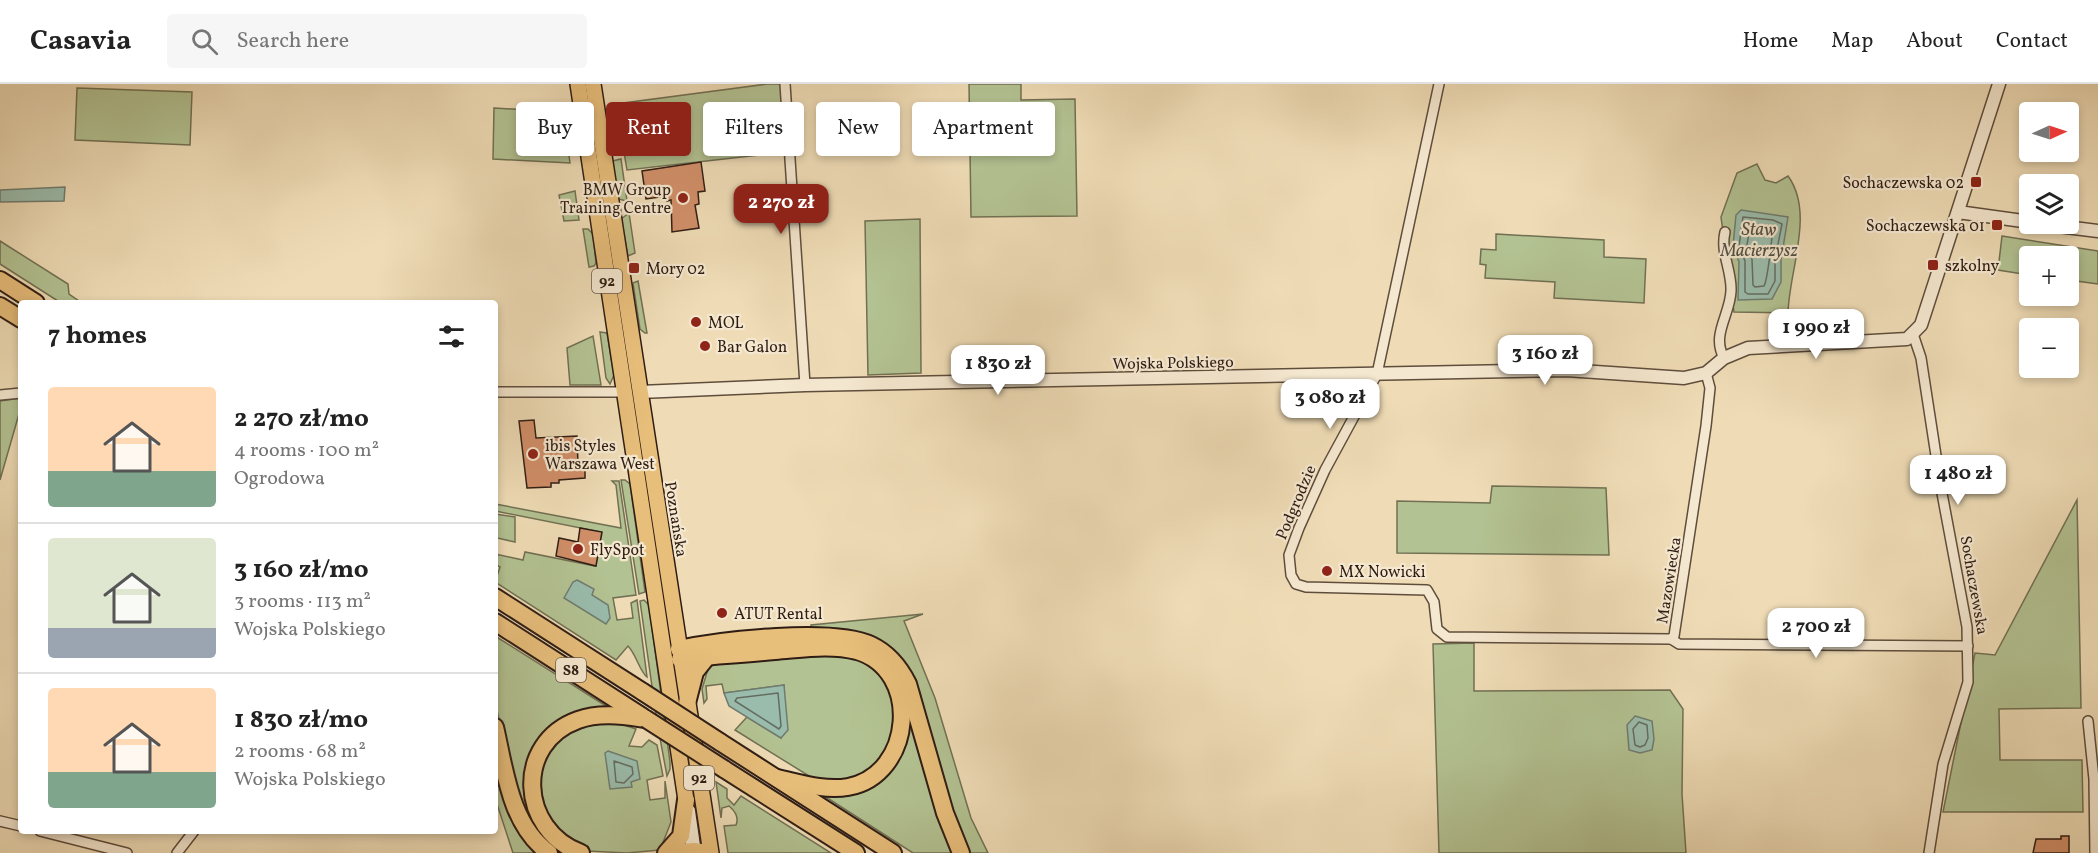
<!DOCTYPE html>
<meta charset="utf-8">
<style>
:root{--surface:#fff;--page:#f6f6f6;--text:#222;--muted:#767676;--line:#e0e0e0;--accent:#8f2418}
body{margin:0;font-family:Vollkorn,serif;background:var(--page);color:var(--text);height:100vh;display:flex;flex-direction:column;font-size:22px;white-space:nowrap}
*{box-sizing:border-box;margin:0}
p{font-size:20px;color:var(--muted)}
.icon{flex:none;width:33px;height:33px;fill:none;stroke:currentColor;stroke-width:2;stroke-linecap:round;stroke-linejoin:round}
.map{position:relative;flex:1;overflow:hidden}
.side{position:absolute;left:18px;top:216px;width:480px;height:534px;display:flex;flex-direction:column;background:var(--surface);border-radius:6px;box-shadow:0 3px 9px #0003}
.side>*{flex:none}
.banner{position:absolute;left:516px;top:18px;width:570px;height:54px;display:flex;gap:12px}
.needle{width:39px;rotate:87deg}
.buttons{position:absolute;left:2019px;top:18px;display:grid;gap:12px}
.buttons a{display:grid;place-items:center;width:60px;height:60px;border-radius:6px;background:var(--surface);box-shadow:0 3px 9px #0003;font-size:30px}
.price{position:absolute;translate:-50% -51px;padding:0 14px;border-radius:12px;background:#fff;color:#222;font-size:20px;line-height:39px;filter:drop-shadow(0 2px 3px #0008)}
.price::after{content:'';position:absolute;left:50%;top:36px;width:18px;height:14px;margin-left:-9px;background:inherit;clip-path:polygon(0 0,100% 0,50% 100%)}
.price.selected{background:var(--accent);color:#fff}
ul{padding:0;list-style:none}
li{display:flex;align-items:center;gap:18px;height:150px;padding:0 30px}
li+li{border-top:2px solid var(--line)}
li span{display:grid;place-items:center;flex:none;width:168px;height:120px;border-radius:6px;color:#555}
li>.icon{margin-inline-start:auto}
span .icon{width:72px;height:72px;fill:#fffc;stroke-width:1}
li b{font-size:26px}
h2{display:flex;justify-content:space-between;align-items:center;height:72px;padding:0 30px;font-size:26px}
.chip{padding:0 21px;border-radius:6px;background:var(--surface);box-shadow:0 3px 9px #0003;font-size:21px;line-height:54px}
.chip.selected{background:var(--accent);color:#fff}
header{display:flex;align-items:center;gap:36px;box-sizing:border-box;height:84px;padding:0 30px;background:var(--surface);border-bottom:2px solid var(--line)}
header strong{font-size:28px}
nav{display:flex;gap:33px;margin-inline-start:auto;font-size:21px}
.search{width:420px;height:54px;background:var(--page);display:flex;align-items:center;gap:15px;box-sizing:border-box;padding:0 21px;border-radius:6px;color:var(--muted);font-size:22px}
.map>svg:first-child{display:block}
.green{fill:#b3c292;stroke:#717053;stroke-width:1.5}
.water{fill:#9abcac;stroke:#6f7c6f;stroke-width:1.5}
.lines{fill:none;stroke-linecap:round;stroke-linejoin:round}
.shore{stroke:#646c60;stroke-width:1.5}
.building{fill:#d18f69;stroke:#2f1d14;stroke-width:1.5}
.minor-casing{stroke:#5f4d3c;stroke-width:12}
.tertiary-casing{stroke:#5f4d3c;stroke-width:15}
.secondary-casing{stroke:#2f1d14;stroke-width:16}
.primary-casing{stroke:#2f1d14;stroke-width:18}
.motorway-casing{stroke:#2f1d14;stroke-width:20}
.minor{stroke:#f5e8d0;stroke-width:9}
.tertiary{stroke:#f5e8d0;stroke-width:12}
.secondary{stroke:#f5e8d0;stroke-width:14}
.primary{stroke:#e8be7b;stroke-width:15}
.motorway{stroke:#e8be7b;stroke-width:16}
.motorway-bridge-casing{stroke:#2f1d14;stroke-width:20;stroke-linecap:butt}
.motorway-bridge{stroke:#e8be7b;stroke-width:16}
.poi-dot{fill:#8f2418;stroke:#f5e8d0;stroke-width:2}
.labels{text-anchor:middle;stroke-width:4.5;stroke-linejoin:round;paint-order:stroke}
.shield{fill:#f5e8d0;stroke:#6a5a4c;stroke-width:1.5}
.shield-label{font-size:15px;font-weight:bold;fill:#2f1d14}
.poi-label{font-size:16px;fill:#2f1d14;stroke:#f5e8d0;text-anchor:start}
.street-label{font-size:16px;fill:#2f1d14;stroke:#f5e8d0}
.water-label{font-size:18px;font-style:italic;fill:#4f4d42;stroke:#f5e8d0}
</style>
<header>
<strong>Casavia</strong>
<div class="search"><svg class="icon" aria-label="search" viewBox="0 0 24 24"><circle cx="10" cy="10" r="6"/><path d="M15 15l6 6"/></svg>Search here</div>
<nav><a>Home</a><a>Map</a><a>About</a><a>Contact</a></nav>
</header>
<div class="map">
<svg width="2098" height="769" viewBox="0 0 2098 769">
<rect width="100%" height="100%" fill="#efdcb6"/>
<filter id="stains"><feTurbulence type="fractalNoise" baseFrequency=".00333" numOctaves="4"/><feColorMatrix values="0 0 0 0 .2 0 0 0 0 .09 0 0 0 0 .02 0 0 0 .5 -.17"/></filter>
<radialGradient id="worn" r=".72"><stop offset=".6" stop-color="#630" stop-opacity="0"/><stop offset="1" stop-color="#630" stop-opacity=".3"/></radialGradient>
<!-- green -->
<g class="green">
<polygon points="767,0 782,0 787,68 627,86 616,20"/>
<polygon points="969,0 1021,0 1021,16 1075,15 1077,132 971,133"/>
<polygon points="77,4 192,8 190,61 75,56"/>
<polygon points="494,24 563,28 570,79 493,75"/>
<polygon points="608,29 614,29 620,69 612,70 606,31"/>
<polygon points="621,75 627,117 618,115 612,77"/>
<path d="M1757 80 1765 96 1776 99 1788 92C1815 129 1789 186 1788 229L1734 228 1721 133 1737 89Z"/>
<polygon points="575,107 579,136 564,137 559,111"/>
<polygon points="629,129 635,169 628,172 621,135"/>
<polygon points="920,135 921,289 868,291 865,137"/>
<polygon points="583,145 588,145 593,150 596,179 594,182 589,183"/>
<polygon points="1496,150 1604,156 1604,173 1646,175 1644,219 1554,214 1555,198 1485,194 1486,181 1480,180 1481,165 1496,166"/>
<polygon points="2002,152 2098,167 2098,200 2069,196 2068,172 2030,172 2029,191 1998,186"/>
<polygon points="0,157 68,200 69,210 82,219 61,219 0,180"/>
<polygon points="638,197 647,249 645,249 640,245 633,199"/>
<polygon points="600,248 607,249 614,291 610,300 606,294"/>
<polygon points="593,252 601,301 570,301 567,264"/>
<polygon points="21,314 21,323 0,396 0,317"/>
<polygon points="621,396 625,396 630,400 645,508 639,510"/>
<path d="M612 397H619L636 511 613 514 617 536 633 534 631 519 637 516 647 593C640 588 636 570 628 562L616 576 495 498 500 483 495 480V470L523 476 525 468 595 482 601 448 495 427V420L621 444 616 401Z"/>
<polygon points="1492,402 1606,404 1609,471 1397,469 1397,417 1490,419"/>
<polygon points="2077,416 2081,624 1999,625 2000,676 2082,676 2083,728 1943,728 1975,569 1995,571"/>
<polygon points="495,430 515,433 515,458 497,454"/>
<polygon points="644,516 649,521 670,678 670,685 667,692 657,638 640,517"/>
<polygon points="923,530 904,537 935,614 971,734 988,769 968,769 954,737 920,609 911,589 865,551 838,545 811,545 811,541"/>
<polygon points="495,552 614,627 533,666 537,741 550,762 528,737 518,709 495,619"/>
<polygon points="1474,559 1474,607 1670,606 1683,625 1682,710 1686,769 1439,769 1433,560"/>
<path d="M817 569C862 573 865 575 894 608V658L869 688 853 695 824 697 809 692 735 646 747 633 781 654 784 601 724 609 722 600 706 602 707 615 704 619 702 605 710 578Z"/>
<path d="M908 618 956 769H913L818 708C835 703 873 696 887 688 908 676 909 639 908 618Z"/>
<polygon points="609,636 636,645 629,662 642,663 649,656 657,661 663,692 647,696 650,716 665,714 665,697 671,738 660,766 627,769 587,767 566,756 546,732 537,690 544,670 566,647"/>
<polygon points="495,667 537,769 513,769 495,714"/>
<path d="M716 698 727 705V714L734 721 741 712 831 769H728L724 742 736 741C739 734 735 727 729 722L722 724 721 734Z"/>
</g>
<!-- water -->
<g class="water">
<polygon points="65,103 64,117 0,118 0,106"/>
<polygon points="1741,126 1788,133 1781,176 1781,198 1772,215 1738,216 1739,178 1733,162 1736,131"/>
<polygon points="577,496 594,505 592,511 608,521 610,534 606,540 564,514 573,498"/>
<polygon points="784,601 788,646 781,654 729,622 724,609"/>
<polygon points="1635,632 1652,637 1654,655 1652,666 1640,669 1629,666 1627,641"/>
<polygon points="608,667 637,677 640,695 631,698 632,703 610,705 605,669"/>
</g>
<g class="lines">
<!-- shore -->
<g class="shore">
<polygon points="1743,133 1773,136 1782,140 1775,175 1775,197 1768,210 1748,210 1745,208 1745,177 1739,162"/>
<path d="M1750 142 1773 146C1771 158 1768 196 1764 202L1755 203 1753 201 1752 175 1747 161Z"/>
<polygon points="778,609 781,642 779,645 735,617 737,614"/>
<polygon points="1639,638 1647,641 1648,654 1645,661 1640,663 1635,661 1633,645"/>
<polygon points="614,677 632,683 633,690 624,699 616,698"/>
</g>
</g>
<!-- building -->
<g class="building">
<polygon points="701,78 705,107 698,108 699,120 695,121 699,144 672,148 671,116 667,117 667,112 646,115 642,87"/>
<polygon points="534,336 536,354 577,352 578,380 585,380 585,394 559,396 559,399 551,399 551,403 527,404 519,337"/>
<polygon points="580,444 602,448 596,482 556,472 559,454 578,458"/>
<polygon points="2061,752 2069,752 2069,769 2033,769 2036,755 2061,755"/>
</g>
<g class="lines">
<!-- minor casing -->
<g class="minor-casing">
<g id="minor">
<polyline points="785,0 805,301"/>
<polyline points="1439,0 1377,290 1325,386 1299,444 1289,471 1291,491 1296,500 1306,503 1427,506 1434,518 1437,545 1447,553 1671,555 1674,552 1706,342 1710,304 1706,289"/>
<polyline points="1913,250 1921,274 1941,404 1967,543 1968,598 1943,680 1929,769"/>
<path d="M1724 274C1711 251 1730 231 1731 207 1732 186 1720 169 1725 148"/>
<polyline points="495,308 624,308"/>
<polyline points="0,311 21,309"/>
<polyline points="1671,555 1679,560 1968,562"/>
<polyline points="2088,637 2094,695 2095,769"/>
<polyline points="0,737 21,742"/>
<polyline points="40,747 127,769"/>
<polyline points="177,769 194,747"/>
</g>
</g>
<!-- tertiary casing -->
<g class="tertiary-casing">
<g id="tertiary">
<polyline points="1958,128 2030,138"/>
<polyline points="2042,140 2098,147"/>
<polyline points="640,308 805,301 1566,286 1684,294 1706,289 1724,274 1748,264 1907,255 1921,241 1999,0"/>
</g>
</g>
<!-- secondary casing -->
<g class="secondary-casing">
<polyline id="secondary" points="688,727 694,769"/>
</g>
<!-- primary casing -->
<g class="primary-casing">
<g id="primary">
<polyline points="578,0 686,716"/>
<polyline points="593,0 711,769"/>
</g>
</g>
<!-- motorway casing -->
<g class="motorway-casing">
<g id="motorway">
<polyline points="0,196 36,219"/>
<polyline points="0,222 21,235"/>
<polyline points="495,513 643,608"/>
<polyline points="495,538 643,633"/>
<path d="M679 565C720 556 834 543 871 561 888 569 900 584 908 600L945 729 961 769"/>
<path d="M680 575C712 572 744 570 775 567 802 565 830 560 857 567 922 586 914 691 848 703 824 707 800 699 777 694"/>
<polyline points="687,619 695,588 707,573"/>
<path d="M495 643C505 686 510 741 549 769"/>
<polyline points="720,658 893,769"/>
<polyline points="724,685 856,769"/>
<path d="M581 769C519 746 514 659 578 636 600 628 624 632 646 635"/>
<polyline points="666,769 681,752 686,716"/>
<polyline points="673,769 694,767 708,769"/>
</g>
</g>
<!-- minor -->
<use href="#minor" class="minor"/>
<!-- tertiary -->
<use href="#tertiary" class="tertiary"/>
<!-- secondary -->
<use href="#secondary" class="secondary"/>
<!-- primary -->
<use href="#primary" class="primary"/>
<!-- motorway -->
<use href="#motorway" class="motorway"/>
<!-- motorway-bridge casing -->
<g class="motorway-bridge-casing">
<g id="motorway-bridge">
<polyline points="643,608 720,658"/>
<polyline points="646,635 724,685"/>
</g>
</g>
<!-- motorway-bridge -->
<use href="#motorway-bridge" class="motorway-bridge"/>
</g>
<!-- markers -->
<g class="poi-dot">
<rect x="1970" y="92" width="12" height="12" rx="3"/>
<circle cx="683" cy="114" r="6"/>
<rect x="1991" y="135" width="12" height="12" rx="3"/>
<rect x="1927" y="175" width="12" height="12" rx="3"/>
<rect x="628" y="178" width="12" height="12" rx="3"/>
<circle cx="696" cy="238" r="6"/>
<circle cx="705" cy="262" r="6"/>
<circle cx="533" cy="370" r="6"/>
<circle cx="578" cy="465" r="6"/>
<circle cx="1327" cy="487" r="6"/>
<circle cx="722" cy="529" r="6"/>
</g>
<g class="labels">
<!-- shield labels -->
<g class="shield">
<rect x="592" y="185" width="30" height="24" rx="4.5"/>
<rect x="556" y="574" width="30" height="24" rx="4.5"/>
<rect x="684" y="682" width="30" height="24" rx="4.5"/>
</g>
<g class="shield-label">
<text x="607" y="202">92</text>
<text x="571" y="591">S8</text>
<text x="699" y="699">92</text>
</g>
<!-- poi labels -->
<g class="poi-label">
<text x="1964" y="104" text-anchor="end">Sochaczewska 02</text>
<text x="671" y="111" text-anchor="end">BMW Group<tspan x="671" dy="18">Training Centre</tspan></text>
<text x="1985" y="147" text-anchor="end">Sochaczewska 01</text>
<text x="1945" y="187">szkolny</text>
<text x="646" y="190">Mory 02</text>
<text x="708" y="244">MOL</text>
<text x="717" y="268">Bar Galon</text>
<text x="545" y="367">ibis Styles<tspan x="545" dy="18">Warszawa West</tspan></text>
<text x="590" y="471">FlySpot</text>
<text x="1339" y="493">MX Nowicki</text>
<text x="734" y="535">ATUT Rental</text>
</g>
<!-- street labels -->
<g class="street-label">
<text transform="translate(1173 278) rotate(-1)" y="6">Wojska Polskiego</text>
<text transform="translate(1295 418) rotate(-67)" y="6">Podgrodzie</text>
<text transform="translate(677 435) rotate(81)" y="6">Poznańska</text>
<text transform="translate(1668 496) rotate(-81)" y="6">Mazowiecka</text>
<text transform="translate(1975 501) rotate(80)" y="6">Sochaczewska</text>
</g>
<!-- water labels -->
<g class="water-label">
<text x="1759" y="151">Staw<tspan x="1759" dy="21">Macierzysz</tspan></text>
</g>
</g>
<rect width="100%" height="100%" filter="url(#stains)"/>
<rect width="100%" height="100%" fill="url(#worn)"/>
</svg>
<div class="buttons">
<a><svg class="needle" viewBox="-14 -14 28 28"><path d="M0-13l5 13h-10z" fill="#e53935"/><path d="M0 13l5-13h-10z" fill="#767676"/></svg></a>
<a><svg class="icon" aria-label="layers" viewBox="0 0 24 24"><path d="M12 4l9 5-9 5-9-5zM3 14l9 5 9-5"/></svg></a>
<a>+</a>
<a>−</a>
</div>
<b class="price selected" style="left:781px;top:151px">2 270 zł</b>
<b class="price" style="left:1816px;top:276px">1 990 zł</b>
<b class="price" style="left:1545px;top:302px">3 160 zł</b>
<b class="price" style="left:998px;top:312px">1 830 zł</b>
<b class="price" style="left:1330px;top:346px">3 080 zł</b>
<b class="price" style="left:1958px;top:422px">1 480 zł</b>
<b class="price" style="left:1816px;top:575px">2 700 zł</b>
<div class="banner">
<a class="chip">Buy</a>
<a class="chip selected">Rent</a>
<a class="chip">Filters</a>
<a class="chip">New</a>
<a class="chip">Apartment</a>
</div>
<section class="side">
<h2>7 homes<svg class="icon" aria-label="filters" viewBox="0 0 24 24"><path d="M4 7h16M4 17h16"/><circle cx="9" cy="7" r="2"/><circle cx="15" cy="17" r="2"/></svg></h2>
<ul>
<li><span style="background:linear-gradient(#ffd9b3 70%,#7fa58c 0)"><svg class="icon" aria-label="home" viewBox="0 0 24 24"><path d="M3 11l9-7 9 7M6 9v11h12V9"/></svg></span><div><b>2 270 zł/mo</b><p>4 rooms · 100 m²</p><p>Ogrodowa</p></div></li>
<li><span style="background:linear-gradient(#dfe7d0 75%,#9aa5b1 0)"><svg class="icon" aria-label="home" viewBox="0 0 24 24"><path d="M3 11l9-7 9 7M6 9v11h12V9"/></svg></span><div><b>3 160 zł/mo</b><p>3 rooms · 113 m²</p><p>Wojska Polskiego</p></div></li>
<li><span style="background:linear-gradient(#ffd9b3 70%,#7fa58c 0)"><svg class="icon" aria-label="home" viewBox="0 0 24 24"><path d="M3 11l9-7 9 7M6 9v11h12V9"/></svg></span><div><b>1 830 zł/mo</b><p>2 rooms · 68 m²</p><p>Wojska Polskiego</p></div></li>
</ul>
</section>
</div>
